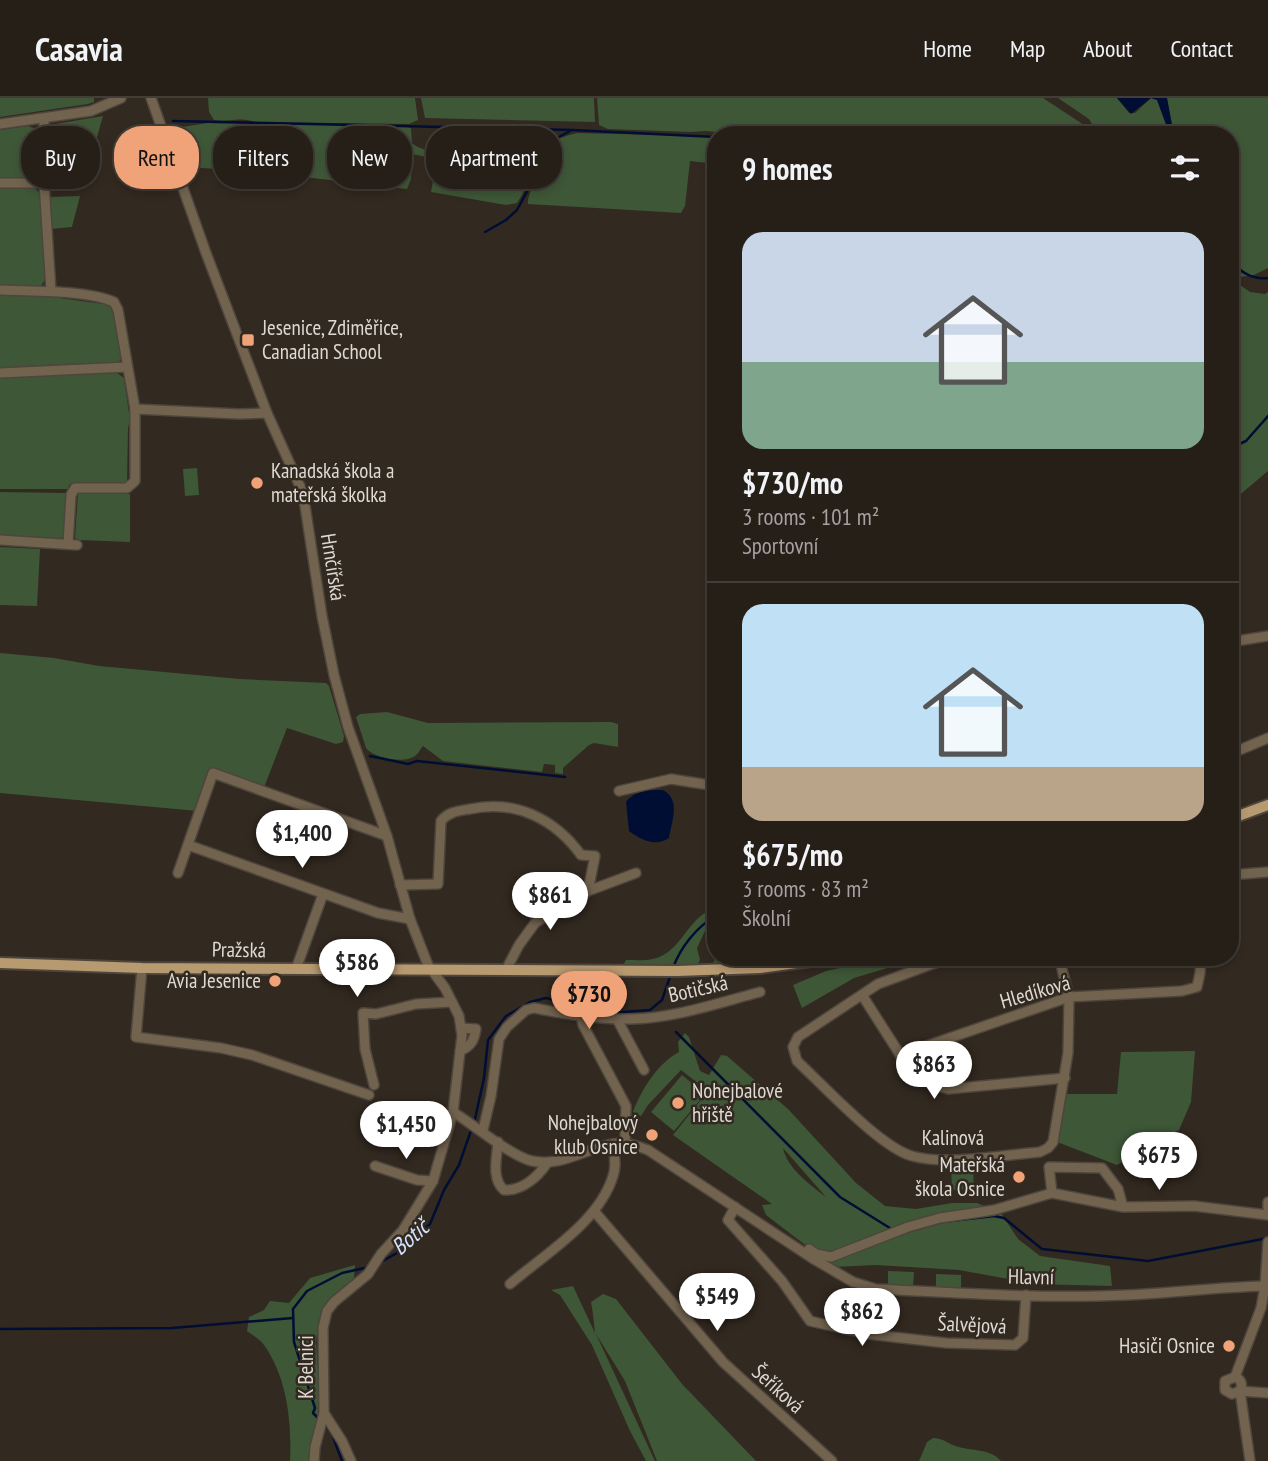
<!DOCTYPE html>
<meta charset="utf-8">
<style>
:root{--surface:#261f18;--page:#2e2721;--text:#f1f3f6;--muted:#a4a2a2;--line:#423d37;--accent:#f0a378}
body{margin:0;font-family:"PT Sans Narrow",sans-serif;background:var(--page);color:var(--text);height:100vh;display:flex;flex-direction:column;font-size:26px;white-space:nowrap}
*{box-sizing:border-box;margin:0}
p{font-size:23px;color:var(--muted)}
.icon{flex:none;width:38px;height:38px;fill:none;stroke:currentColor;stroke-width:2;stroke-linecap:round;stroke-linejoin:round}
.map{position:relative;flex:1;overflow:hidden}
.side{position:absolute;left:707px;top:28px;width:532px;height:840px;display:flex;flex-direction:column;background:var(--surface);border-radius:28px;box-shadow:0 4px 10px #0003,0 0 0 2px var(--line)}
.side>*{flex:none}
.hud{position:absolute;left:21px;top:28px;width:581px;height:63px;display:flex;gap:14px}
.price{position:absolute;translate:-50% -60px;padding:0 16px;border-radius:24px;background:#fff;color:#222;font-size:23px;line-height:46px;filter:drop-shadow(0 2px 4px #0008)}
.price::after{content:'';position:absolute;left:50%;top:42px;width:21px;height:16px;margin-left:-10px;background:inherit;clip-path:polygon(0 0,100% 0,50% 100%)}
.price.selected{background:var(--accent);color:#111}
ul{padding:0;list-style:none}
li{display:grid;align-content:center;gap:14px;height:371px;padding:0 35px}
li+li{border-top:2px solid var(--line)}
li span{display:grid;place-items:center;height:217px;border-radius:21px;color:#555}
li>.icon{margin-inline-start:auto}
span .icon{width:126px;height:126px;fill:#fffc;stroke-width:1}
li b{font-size:30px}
h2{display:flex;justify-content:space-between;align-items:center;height:84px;padding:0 35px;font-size:30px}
.pill{padding:0 24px;border-radius:28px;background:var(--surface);box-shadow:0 4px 10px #0003,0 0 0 2px var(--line);font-size:24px;line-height:63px}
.pill.selected{background:var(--accent);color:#111}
header{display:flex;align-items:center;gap:42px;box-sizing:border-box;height:98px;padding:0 35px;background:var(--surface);border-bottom:2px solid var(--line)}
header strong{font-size:33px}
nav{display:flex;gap:38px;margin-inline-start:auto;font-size:24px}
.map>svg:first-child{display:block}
.green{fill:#3e5737;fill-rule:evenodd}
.water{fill:#010e34}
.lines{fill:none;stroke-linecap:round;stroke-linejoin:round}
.stream{stroke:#010e34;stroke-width:2.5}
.minor-casing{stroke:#4e453d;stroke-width:12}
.major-casing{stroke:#4e453d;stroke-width:14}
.minor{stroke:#72634f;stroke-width:9}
.major{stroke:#b89a71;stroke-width:10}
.poi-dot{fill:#f0a378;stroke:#322920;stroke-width:2.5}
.labels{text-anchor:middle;stroke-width:5;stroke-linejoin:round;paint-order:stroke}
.poi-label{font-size:21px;fill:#ded9d3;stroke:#322920;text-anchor:end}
.street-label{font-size:21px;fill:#ded9d3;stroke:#322920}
.water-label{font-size:23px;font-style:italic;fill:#d2e2ff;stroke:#322920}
</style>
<header>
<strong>Casavia</strong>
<nav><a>Home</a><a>Map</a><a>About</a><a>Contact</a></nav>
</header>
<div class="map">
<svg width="1268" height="1363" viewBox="0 0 1268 1363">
<rect width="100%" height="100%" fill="#322920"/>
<!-- green -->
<g class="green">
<polygon points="0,0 94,0 94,4 88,6 0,19"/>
<path d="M208 0H415L418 22 409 26 255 24C236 18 230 25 214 22L209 14Z"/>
<polygon points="421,0 594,0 595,24 425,20"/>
<polygon points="597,0 1043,0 1081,25 1088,37 752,37 705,33 691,34 608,31 599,27"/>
<polygon points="1058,0 1117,0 1129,15 1135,15 1151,0 1157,2 1170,37 1099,37 1089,21"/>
<polygon points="1167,0 1268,0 1268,170 1254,177 1239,179 1230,173 1230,37 1172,37"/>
<polygon points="103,18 87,74 48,76 47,30 49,27"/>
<path d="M208 25 404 28 411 30 412 45C416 49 429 55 435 51 440 48 444 35 448 30L516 32 542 35 548 41 522 97 517 105 506 107 431 94 437 61 412 56 411 81 407 91 252 73 185 69 174 34 182 29Z"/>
<polygon points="28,28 34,30 38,35 38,75 31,80 0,81 0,32"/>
<path d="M577 35 707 38 716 41V66L690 63 685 108 681 115 528 106C526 98 548 49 555 43 561 39 570 37 577 35Z"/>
<polygon points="0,89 33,89 41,96 46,180 41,188 0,188"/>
<polygon points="80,98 72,129 51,131 50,99"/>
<polygon points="1230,180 1250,194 1265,196 1268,194 1268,373 1230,405"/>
<polygon points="0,198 45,198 111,207 115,214 121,261 118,265 106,267 103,265 0,270"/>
<polygon points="103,275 117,275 124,280 130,322 128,330 127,386 75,384 69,387 68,391 0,391 0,280"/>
<polygon points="197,370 199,397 185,398 183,371"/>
<polygon points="0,394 67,395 65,438 59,441 0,438"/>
<polygon points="78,395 130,396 130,444 79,442 75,440"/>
<polygon points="0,449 40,451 37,508 0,507"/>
<polygon points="0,555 54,560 99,568 240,581 326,585 329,588 344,638 343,644 336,646 287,630 263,692 217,674 198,713 0,695"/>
<path d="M387 614 428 625 611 624 618 626V649L594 645 589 647 563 670V676L555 675V667L544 666 542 674 443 663 423 648C420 651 419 655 416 657 405 667 374 660 366 650L356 619 360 616Z"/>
<path d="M716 811V822L705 833 697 850 700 862 696 869 623 867 626 862C639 862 653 864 665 856 684 845 693 814 716 811Z"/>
<polygon points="717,859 817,859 787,864 710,869"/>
<polygon points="890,859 924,859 854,880 802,910 793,887 826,873"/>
<path d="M685 935 689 939 700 973 709 977 721 957 727 958 788 1011 856 1085 885 1108 916 1111 952 1105H977L1001 1115 1018 1141 1040 1158 1110 1168 1112 1188 1035 1186 959 1172 876 1167 834 1169 766 1117 762 1107 772 1106 673 1037 708 993 681 972 648 1007 641 1018 633 1014C641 992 658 965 679 954L678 944ZM783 1050 826 1099C810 1087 787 1070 783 1050Z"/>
<polygon points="935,949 948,987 925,980 909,965 914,956"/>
<polygon points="1195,953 1191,1004 1179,1032 1117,1067 1057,1044 1067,996 1117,996 1121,954"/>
<polygon points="682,977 705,996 674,1033 651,1014"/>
<polygon points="973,1070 974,1091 952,1092 951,1071"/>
<path d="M355 1167 354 1180 329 1201 319 1222 316 1244 321 1313 313 1335 310 1363H290C292 1325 287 1279 264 1247 260 1241 252 1237 247 1233L249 1219 264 1212 270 1203 289 1205 310 1180Z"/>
<polygon points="888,1173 914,1174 913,1189 888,1188"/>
<polygon points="936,1176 961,1177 961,1190 936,1190"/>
<path d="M573 1188 595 1235C594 1225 593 1215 591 1204L603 1196 616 1201 682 1286 756 1363H657L625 1283 596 1236 655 1363H646L630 1333 592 1247 560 1197 551 1192Z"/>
<path d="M933 1340C944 1340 949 1347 959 1349 973 1353 991 1351 1001 1363H919L927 1344Z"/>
</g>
<!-- water -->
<g class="water">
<polygon points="1117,0 1167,0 1174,37 1170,37 1157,2 1151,0 1131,16"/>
<path d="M663 692C681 702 672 722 669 740 655 749 641 742 629 733L626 704C635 692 650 692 663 692Z"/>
</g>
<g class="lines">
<!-- stream -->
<g class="stream">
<polyline points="173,23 572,32 716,39"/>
<polyline points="1230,72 1232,98 1230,104"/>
<polyline points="485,134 506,122 517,112 555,41 570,33"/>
<path d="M1230 163C1241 174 1252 182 1268 180"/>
<polyline points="1230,350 1246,343 1268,318"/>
<polyline points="370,658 408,666 417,663 565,679"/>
<path d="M673 870C680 850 697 828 716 818"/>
<polyline points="676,934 840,1099 893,1132"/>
<polyline points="906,1134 942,1124 994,1118 1004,1120 1042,1151 1148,1163 1268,1140"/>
<polyline points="379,1165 397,1155 430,1126 444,1092 459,1067 475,1021 484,980 488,942 506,918 530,904 546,900 609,915 650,912 662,902 671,876"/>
<polyline points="0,1231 172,1230 293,1220"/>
<polyline points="319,1321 313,1315 315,1310 294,1244 293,1211 307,1193 342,1175 369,1169"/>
<polyline points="324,1325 332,1336 342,1363"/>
</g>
<!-- minor casing -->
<g class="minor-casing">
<g id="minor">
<polyline points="151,0 206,155 267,315 303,395 322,518 334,577 348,629 387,738 410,821 428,867 445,890 459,918 462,937 453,1014 433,1083 403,1132 381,1156 368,1176 334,1204 327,1213 323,1230 324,1315 315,1349 314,1363"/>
<polyline points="44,21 44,85 51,193"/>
<polyline points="0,26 91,13 121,0"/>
<polyline points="0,85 44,85"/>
<path d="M0 192C29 193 89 192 114 204L118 212 135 311V383L127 390H75L71 397 68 446"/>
<polyline points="0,275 127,269"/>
<polyline points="135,311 239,316 267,315"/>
<polyline points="0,442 77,447"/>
<polyline points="1230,544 1268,538"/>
<polyline points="1230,656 1268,640"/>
<polyline points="619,693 671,681 716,688"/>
<polyline points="188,747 378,815 410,821"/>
<polyline points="178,775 213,675 387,738"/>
<polyline points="1230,777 1268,774"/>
<path d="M400 787 438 786 441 723C448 714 458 713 470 711 515 701 555 721 581 757L595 758 588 793"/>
<path d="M951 859 878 886 798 939 793 949 797 963C823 987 881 1050 912 1058 949 1068 1001 1057 1040 1054L1048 1050 1053 1044 1068 955 1069 899 1059 859"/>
<polyline points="142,870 136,939 221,950 252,957 369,997"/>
<polyline points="507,870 519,847 535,825 588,793 636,775"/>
<polyline points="296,871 323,796"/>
<polyline points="862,897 908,969 932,987 948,991 1065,980"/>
<polyline points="581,918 583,927 626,1008 625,1045"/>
<polyline points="617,921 644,972"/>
<path d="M460 953C471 948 474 943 476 931L461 930"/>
<polyline points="900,957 1069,899 1182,893 1197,889 1200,875 1201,859"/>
<polyline points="374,987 365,951 363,915 376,916 416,906 452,904"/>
<path d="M453 1014C473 1026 512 1059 532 1063 565 1070 590 1046 622 1045 630 1045 640 1049 648 1052L812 1160 853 1184 876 1191C959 1195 1043 1201 1127 1197 1173 1195 1219 1189 1265 1188"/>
<path d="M483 1032 491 998 499 941 507 929 526 912 534 910C565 916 599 922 631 921 675 920 718 905 760 894"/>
<path d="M498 1044C497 1059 491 1081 504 1092 522 1093 538 1079 547 1065"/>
<polyline points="375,1068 417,1082 433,1083"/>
<polyline points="1268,1104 1268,1110"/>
<polyline points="735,1109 728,1122 782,1183 810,1223 867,1236 946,1245 1015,1247 1023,1240 1026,1197"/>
<polyline points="1123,1109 1118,1091 1102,1070 1049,1069 1052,1095 1123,1109 1194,1108 1268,1117"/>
<polyline points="594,1113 723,1264 832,1363"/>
<polyline points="809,1151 816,1156 831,1159 908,1129 940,1120 994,1112 1052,1095"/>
<path d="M510 1186C545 1156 599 1124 613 1078 617 1068 614 1057 613 1046"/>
<polyline points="1235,1279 1261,1210 1265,1188 1268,1144"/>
<path d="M1235 1279C1241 1281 1243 1286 1240 1293L1250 1363"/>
<polyline points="1235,1279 1225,1283 1225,1292 1232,1296 1240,1293"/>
<polyline points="1240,1293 1268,1295"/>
<polyline points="324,1315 342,1343 351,1363"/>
</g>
</g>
<!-- major casing -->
<g class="major-casing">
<g id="major">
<polyline points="1230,721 1268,707"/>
<polyline points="0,865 142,870 677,873 760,870 840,859"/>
</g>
</g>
<!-- minor -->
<use href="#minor" class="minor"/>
<!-- major -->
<use href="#major" class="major"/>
</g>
<!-- markers -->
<g class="poi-dot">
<rect x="241" y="235" width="14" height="14" rx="3.5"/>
<circle cx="257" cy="385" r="7"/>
<circle cx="275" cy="883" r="7"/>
<circle cx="678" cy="1005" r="7"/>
<circle cx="652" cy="1037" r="7"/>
<circle cx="1019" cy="1079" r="7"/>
<circle cx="1229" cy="1248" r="7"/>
</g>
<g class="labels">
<!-- poi labels -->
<g class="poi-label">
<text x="262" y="237" text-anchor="start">Jesenice, Zdiměřice,<tspan x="262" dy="24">Canadian School</tspan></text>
<text x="271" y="380" text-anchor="start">Kanadská škola a<tspan x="271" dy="24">mateřská školka</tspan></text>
<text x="261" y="890">Avia Jesenice</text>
<text x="692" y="1000" text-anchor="start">Nohejbalové<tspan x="692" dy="24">hřiště</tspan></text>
<text x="638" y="1032">Nohejbalový<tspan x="638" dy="24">klub Osnice</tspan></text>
<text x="1005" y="1074">Mateřská<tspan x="1005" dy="24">škola Osnice</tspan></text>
<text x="1215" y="1255">Hasiči Osnice</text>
</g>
<!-- street labels -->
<g class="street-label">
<text transform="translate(333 469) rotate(81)" y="7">Hrnčířská</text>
<text transform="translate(239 852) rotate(1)" y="7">Pražská</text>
<text transform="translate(698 891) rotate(-13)" y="7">Botičská</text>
<text transform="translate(1035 894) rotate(-16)" y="7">Hledíková</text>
<text x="953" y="1047">Kalinová</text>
<text transform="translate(1031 1179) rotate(1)" y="7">Hlavní</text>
<text transform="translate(972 1227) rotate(3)" y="7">Šalvějová</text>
<text transform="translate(306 1269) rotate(-90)" y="7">K Belnici</text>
<text transform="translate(778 1291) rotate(42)" y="7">Šeříková</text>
</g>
<!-- water labels -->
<g class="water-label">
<text transform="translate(410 1139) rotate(-41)" y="8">Botič</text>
</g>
</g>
</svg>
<b class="price" style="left:302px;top:772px">$1,400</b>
<b class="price" style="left:550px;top:834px">$861</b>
<b class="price" style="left:357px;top:901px">$586</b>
<b class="price selected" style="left:589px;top:933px">$730</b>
<b class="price" style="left:934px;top:1003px">$863</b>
<b class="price" style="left:406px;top:1063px">$1,450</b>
<b class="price" style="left:1159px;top:1094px">$675</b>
<b class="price" style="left:717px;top:1235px">$549</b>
<b class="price" style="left:862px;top:1250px">$862</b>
<div class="hud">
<a class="pill">Buy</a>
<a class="pill selected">Rent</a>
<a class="pill">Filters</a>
<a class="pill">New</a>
<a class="pill">Apartment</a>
</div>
<section class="side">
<h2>9 homes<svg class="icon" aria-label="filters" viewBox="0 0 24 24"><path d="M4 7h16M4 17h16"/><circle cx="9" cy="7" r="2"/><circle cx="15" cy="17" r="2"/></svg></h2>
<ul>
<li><span style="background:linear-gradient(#c9d6e8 60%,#7fa58c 0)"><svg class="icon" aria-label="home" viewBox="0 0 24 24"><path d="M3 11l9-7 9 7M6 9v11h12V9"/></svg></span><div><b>$730/mo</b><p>3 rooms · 101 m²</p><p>Sportovní</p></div></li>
<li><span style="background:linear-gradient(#bfe0f5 75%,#b9a48a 0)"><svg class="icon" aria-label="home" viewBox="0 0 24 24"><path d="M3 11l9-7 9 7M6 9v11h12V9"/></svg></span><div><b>$675/mo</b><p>3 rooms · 83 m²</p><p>Školní</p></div></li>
</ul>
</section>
</div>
